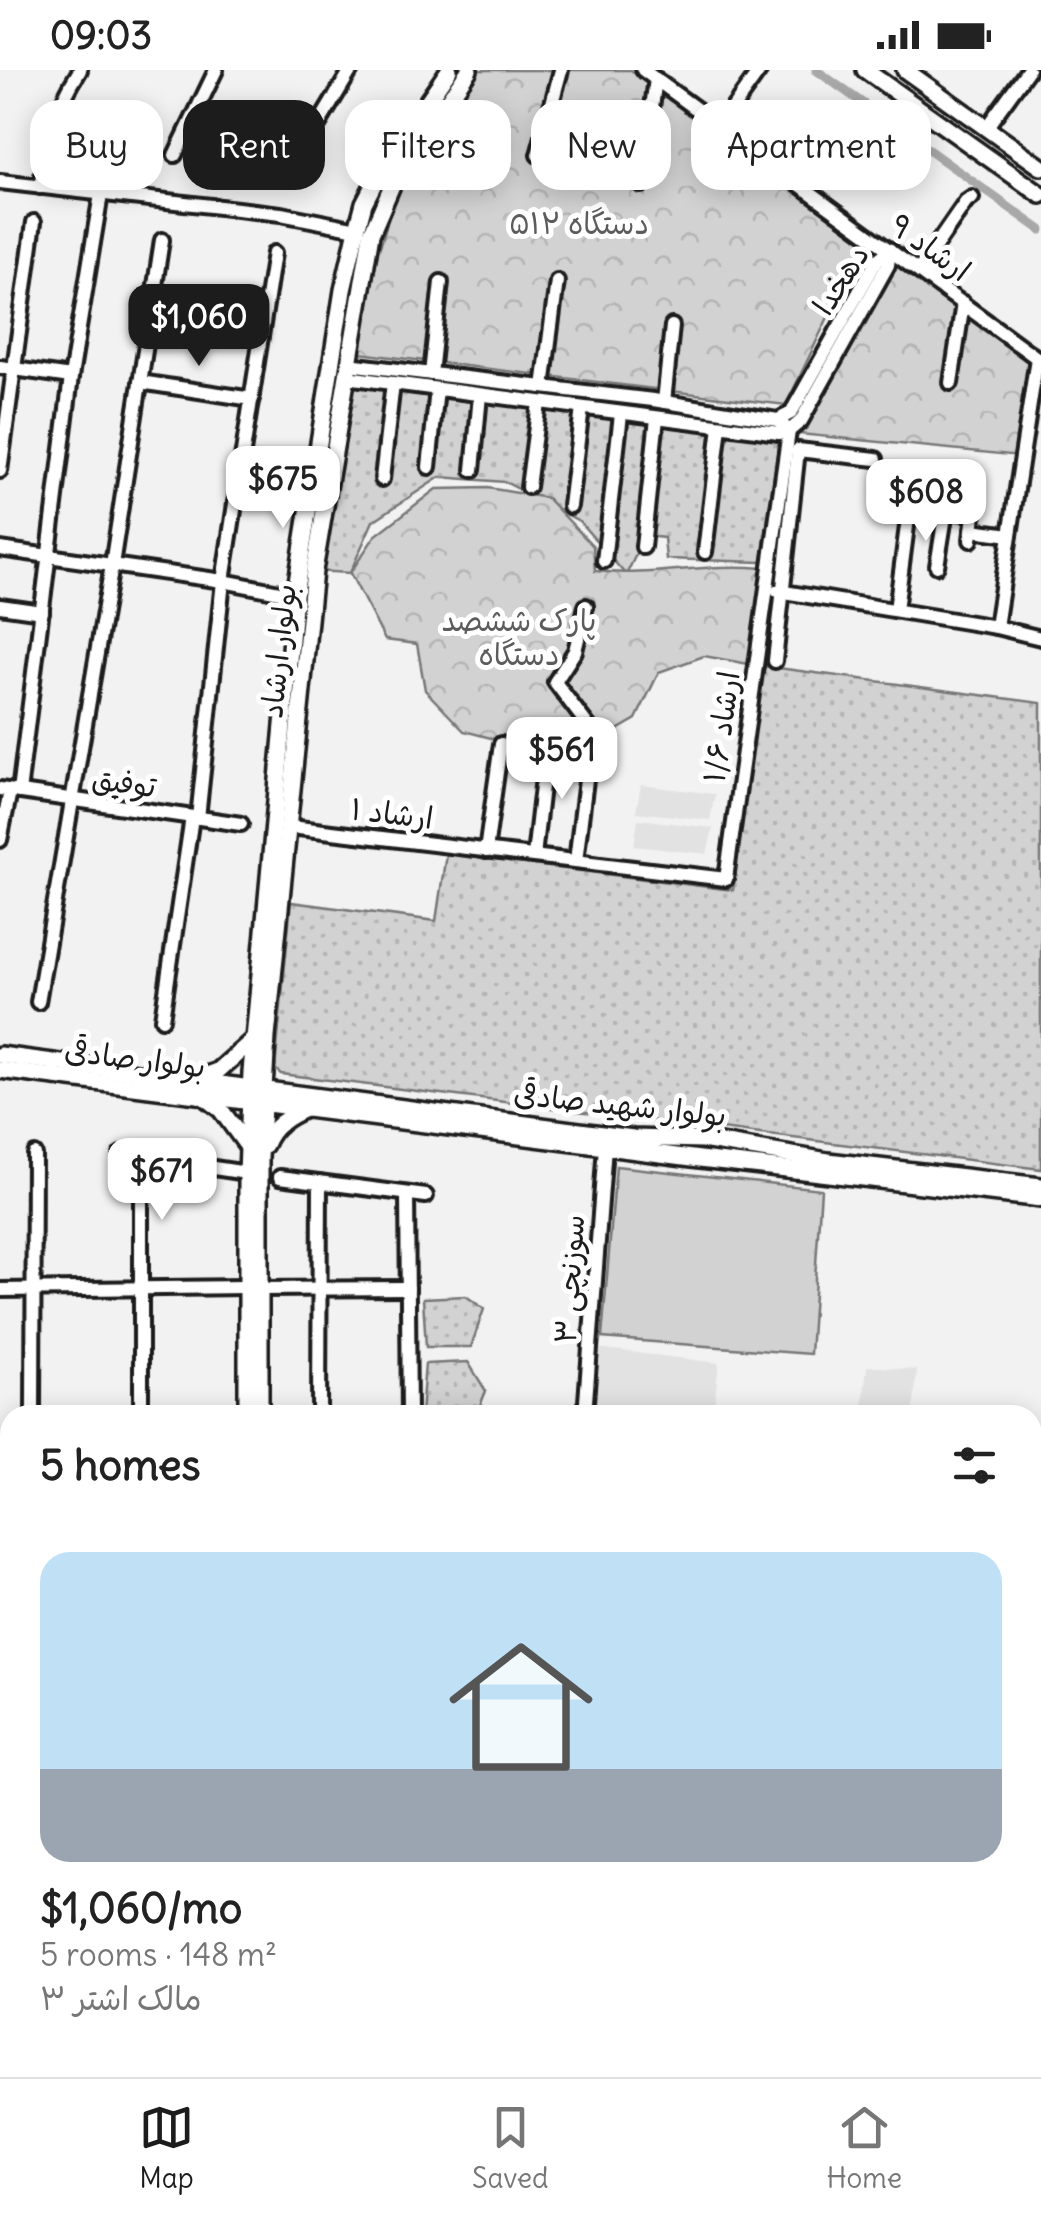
<!DOCTYPE html>
<meta charset="utf-8">
<style>
:root{--surface:#fff;--page:#f2f2f2;--text:#222;--muted:#767676;--line:#e0e0e0;--accent:#1c1c1c}
body{margin:0;font-family:Delius,"Playpen Sans Arabic",sans-serif;background:var(--page);color:var(--text);height:100vh;display:flex;flex-direction:column;font-size:38px;white-space:nowrap}
*{box-sizing:border-box;margin:0}
p{font-size:32px;color:var(--muted)}
.icon{flex:none;width:55px;height:55px;fill:none;stroke:currentColor;stroke-width:2;stroke-linecap:round;stroke-linejoin:round}
.map{position:relative;flex:1;overflow:hidden}
.drawer{position:absolute;left:0px;top:1335px;width:1042px;height:672px;display:flex;flex-direction:column;background:var(--surface);border-radius:30px 30px 0 0;box-shadow:0 5px 25px #0003}
.drawer>*{flex:none}
.top-card{position:absolute;left:30px;top:30px;width:982px;height:90px;display:flex;gap:20px}
.price{position:absolute;translate:-50% -85px;padding:0 22px;border-radius:20px;background:#fff;color:#222;font-size:32px;line-height:65px;filter:drop-shadow(0 2px 5px #0008)}
.price::after{content:'';position:absolute;left:50%;top:60px;width:30px;height:22px;margin-left:-15px;background:inherit;clip-path:polygon(0 0,100% 0,50% 100%)}
.price.on{background:var(--accent);color:#fff}
ul{padding:0;list-style:none}
li{display:grid;align-content:center;gap:20px;height:530px;padding:0 40px}
li+li{border-top:2px solid var(--line)}
li span{display:grid;place-items:center;height:310px;border-radius:30px;color:#555}
li>.icon{margin-inline-start:auto}
span .icon{width:180px;height:180px;fill:#fffc;stroke-width:1}
li b{font-size:42px}
h2{display:flex;justify-content:space-between;align-items:center;height:120px;padding:0 40px;font-size:42px}
.chip{padding:0 35px;border-radius:30px;background:var(--surface);box-shadow:0 5px 25px #0003;font-size:35px;line-height:90px}
.chip.on{background:var(--accent);color:#fff}
.status{display:flex;justify-content:space-between;align-items:center;height:70px;padding:0 50px;background:var(--surface);direction:ltr}
.status svg{height:28px;fill:currentColor}
.tab-bar{display:flex;justify-content:space-around;align-items:center;height:140px;border-top:2px solid var(--line);background:var(--surface);font-size:28px;color:var(--muted)}
.tab-bar a{display:grid;justify-items:center;gap:5px}
.tab-bar .on{color:var(--accent)}
.map>svg:first-child{display:block}
.built{fill:#e2e2e2}
.grass{fill:url(#grass-dots);stroke:#777;stroke-width:2.5}
.forest{fill:url(#forest-crowns);stroke:#777;stroke-width:2.5}
.pitch{fill:#d2d2d2;stroke:#777;stroke-width:2.5}
.lines{fill:none;stroke-linecap:round;stroke-linejoin:round}
.canal{stroke:#a8a8a8;stroke-width:9}
.minor-casing{stroke:#1c1c1c;stroke-width:20}
.major-casing{stroke:#1c1c1c;stroke-width:22}
.minor{stroke:#fff;stroke-width:12}
.major{stroke:#fff;stroke-width:15}
.labels{text-anchor:middle;stroke-width:10;stroke-linejoin:round;paint-order:stroke}
.park-label{font-size:30px;fill:#5c5c5c;stroke:#fff}
.street-label{font-size:30px;fill:#1c1c1c;stroke:#fff}
</style>
<div class="status"><b>09:03</b><svg viewBox="0 0 49 12"><path d="M0 12V9h3v3zM5 12V6h3v6zM10 12V3h3v9zM15 12V0h3v12zM26 1h20v11H26zM47 4h2v5h-2z"/></svg></div>
<div class="map">
<svg width="1041" height="2007" viewBox="0 0 1041 2007">
<defs>
<pattern id="grass-dots" width="8" height="8" patternUnits="userSpaceOnUse" patternTransform="scale(2.5)"><rect width="8" height="8" fill="#d2d2d2"/><path d="M2 2h.1M6 6h.1" fill="none" stroke="#b4b4b4" stroke-width="1.8" stroke-linecap="round"/></pattern>
<pattern id="forest-crowns" width="20" height="18" patternUnits="userSpaceOnUse" patternTransform="scale(2.5)"><rect width="20" height="18" fill="#d2d2d2"/><path d="M2 6a3 3 0 1 1 6 0M12 15a3 3 0 1 1 6 0" fill="none" stroke="#b4b4b4"/></pattern>
</defs>
<rect width="100%" height="100%" fill="#f2f2f2"/>
<filter id="ink" filterUnits="userSpaceOnUse"><feTurbulence type="fractalNoise" baseFrequency=".01" numOctaves="2"/><feDisplacementMap in="SourceGraphic" scale="20" xChannelSelector="R" yChannelSelector="G"/><feConvolveMatrix kernelMatrix="1 2 1 2 8 2 1 2 1" color-interpolation-filters="sRGB"/></filter>
<g filter="url(#ink)">
<!-- built -->
<g class="built">
<polygon points="641,715 715,724 710,750 636,742"/>
<polygon points="638,749 713,758 707,784 634,776"/>
<polygon points="597,1278 719,1293 713,1345 594,1344"/>
<polygon points="867,1296 917,1300 913,1345 862,1345"/>
</g>
<!-- grass -->
<g class="grass">
<polygon points="346,307 779,370 762,492 666,489 664,468 645,466 626,505 579,451 505,412 440,407 373,451 350,503 314,501"/>
<polygon points="763,596 1041,633 1041,1099 281,1004 275,999 291,832 436,851 446,784 733,820"/>
<polygon points="466,1226 484,1239 471,1277 426,1277 423,1228"/>
<polygon points="468,1292 486,1321 476,1345 421,1345 425,1294"/>
</g>
<!-- forest -->
<g class="forest">
<polygon points="477,0 631,0 864,172 786,335 359,283 378,183 397,121"/>
<polygon points="898,192 1034,288 1020,386 799,364"/>
<path d="M488 418 547 428 593 476 595 501C651 508 706 492 763 498L749 594 704 586 659 602 636 649 593 674 552 684 464 661 425 620 417 574 385 570 350 503 375 466 436 419Z"/>
</g>
<!-- pitch -->
<polygon class="pitch" points="616,1096 821,1119 810,1284 602,1268"/>
<g class="lines">
<!-- canal -->
<polyline class="canal" points="816,0 1041,160"/>
<!-- minor casing -->
<g class="minor-casing">
<g id="minor">
<polyline points="643,0 1041,291"/>
<polyline points="720,56 760,0"/>
<polyline points="986,58 1028,0"/>
<polyline points="175,85 216,0"/>
<polyline points="538,85 561,0"/>
<polyline points="290,102 351,0"/>
<polyline points="0,112 281,144 357,159"/>
<polyline points="641,115 656,9"/>
<path d="M40 117C49 68 53 43 80 0"/>
<polyline points="919,200 966,132 972,128"/>
<polyline points="348,294 653,330 778,350 791,343 877,190 890,180"/>
<polyline points="0,297 71,307"/>
<polyline points="431,304 441,212"/>
<polyline points="346,307 779,363 789,361 801,351 888,195 890,180"/>
<polyline points="140,312 252,329"/>
<polyline points="951,313 963,233"/>
<polyline points="543,317 557,211"/>
<polyline points="664,332 672,256"/>
<polyline points="429,397 437,319"/>
<polyline points="473,400 480,325"/>
<polyline points="0,401 34,152"/>
<polyline points="382,409 393,313"/>
<polyline points="528,417 539,333"/>
<polyline points="570,436 582,338"/>
<polyline points="972,460 1010,465"/>
<polyline points="643,477 657,348"/>
<polyline points="0,479 223,511 295,525"/>
<polyline points="705,482 720,356"/>
<polyline points="604,491 621,344"/>
<polyline points="937,496 946,440 974,444 971,470"/>
<polyline points="778,521 996,557 1041,568"/>
<polyline points="0,536 42,542"/>
<polyline points="896,540 914,403"/>
<polyline points="996,557 1037,288"/>
<polyline points="775,591 798,380 876,389"/>
<polyline points="0,719 241,754"/>
<polyline points="19,722 71,307 101,124"/>
<polyline points="198,748 223,511 274,183"/>
<polyline points="290,757 726,809 789,361 778,350"/>
<polyline points="0,770 10,721"/>
<polyline points="486,781 501,674"/>
<polyline points="534,786 547,673"/>
<polyline points="576,791 592,661 555,612 575,581 586,536"/>
<polyline points="38,932 112,495 162,170"/>
<polyline points="162,949 192,747"/>
<polyline points="121,1084 247,1103"/>
<polyline points="141,1087 141,1345"/>
<polyline points="280,1107 426,1126"/>
<polyline points="407,1124 409,1345"/>
<polyline points="258,1219 408,1218"/>
<polyline points="0,1220 246,1217"/>
<polyline points="33,1345 34,1084"/>
<polyline points="319,1345 320,1112"/>
<polyline points="585,1345 605,1077"/>
<polyline points="0,1393 10,1393"/>
<polyline points="0,1558 10,1558"/>
<polyline points="0,1622 10,1622"/>
<polyline points="0,1746 10,1751"/>
<polyline points="0,1825 10,1830"/>
<polyline points="1032,1858 1041,1862"/>
<polyline points="1032,1880 1041,1884"/>
<polyline points="1032,1920 1041,1907"/>
<polyline points="0,1931 10,1907"/>
<polyline points="95,1998 111,2007"/>
<polyline points="150,1998 155,2007"/>
<polyline points="269,1998 282,2007"/>
<polyline points="949,1998 970,2007"/>
<polyline points="19,2007 25,1998"/>
<polyline points="79,2007 85,1998"/>
<polyline points="350,2007 360,1998"/>
<polyline points="636,2007 645,1998"/>
<polyline points="734,2007 742,1998"/>
<polyline points="831,2007 841,1998"/>
<polyline points="883,2007 888,1998"/>
<polyline points="925,2007 931,1998"/>
<polyline points="978,2007 984,1998"/>
</g>
</g>
<!-- major casing -->
<g class="major-casing">
<g id="major">
<polyline points="865,0 1041,125"/>
<polyline points="905,0 1041,97"/>
<polyline points="0,985 633,1068 702,1070 828,1091 1041,1116"/>
<polyline points="0,1000 700,1089 1041,1129"/>
<polyline points="196,1009 218,1001 254,969"/>
<polyline points="203,1026 221,1040 248,1077"/>
<path d="M265 1075C272 1056 287 1047 305 1039"/>
<polyline points="247,1345 247,1103 251,1002 295,525 343,220 357,159 364,133 383,96 449,0"/>
<polyline points="260,1345 260,1088 267,967 314,501 371,164 396,106 469,0"/>
<polyline points="1032,1402 1041,1393"/>
<polyline points="1032,1438 1041,1429"/>
<polyline points="0,1884 10,1889"/>
<polyline points="0,1902 10,1907"/>
<polyline points="161,1998 174,2007"/>
<polyline points="187,1998 201,2007"/>
<polyline points="453,2007 462,1998"/>
<polyline points="470,2007 479,1998"/>
<polyline points="493,2007 502,1998"/>
<polyline points="508,2007 515,1998"/>
</g>
</g>
<!-- minor -->
<use href="#minor" class="minor"/>
<!-- major -->
<use href="#major" class="major"/>
</g>
</g>
<g class="labels">
<!-- park labels -->
<g class="park-label">
<text x="579" y="164">۵۱۲ دستگاه</text>
<text x="519" y="561">پارک‌ ششصد<tspan x="519" dy="34">دستگاه</tspan></text>
</g>
<!-- street labels -->
<g class="street-label">
<text transform="translate(930 178) rotate(36)" y="10">ارشاد ۹</text>
<text transform="translate(841 210) rotate(-57)" y="10">دهخدا</text>
<text transform="translate(279 581) rotate(-84)" y="10">بولوار ارشاد</text>
<text transform="translate(722 657) rotate(-82)" y="10">ارشاد ۱/۶</text>
<text transform="translate(124 713) rotate(8)" y="10">توفیق</text>
<text transform="translate(392 744) rotate(7)" y="10">ارشاد ۱</text>
<text transform="translate(135 989) rotate(7)" y="10">بولوار صادقی</text>
<text transform="translate(620 1035) rotate(6)" y="10">بولوار شهید صادقی</text>
<text transform="translate(570 1209) rotate(-86)" y="10">سوزنچی ۳</text>
</g>
</g>
</svg>
<b class="price on" style="left:199px;top:299px">$1,060</b>
<b class="price" style="left:283px;top:461px">$675</b>
<b class="price" style="left:926px;top:474px">$608</b>
<b class="price" style="left:562px;top:732px">$561</b>
<b class="price" style="left:162px;top:1153px">$671</b>
<div class="top-card">
<a class="chip">Buy</a>
<a class="chip on">Rent</a>
<a class="chip">Filters</a>
<a class="chip">New</a>
<a class="chip">Apartment</a>
</div>
<section class="drawer">
<h2>5 homes<svg class="icon" aria-label="filters" viewBox="0 0 24 24"><path d="M4 7h16M4 17h16"/><circle cx="9" cy="7" r="2"/><circle cx="15" cy="17" r="2"/></svg></h2>
<ul>
<li><span style="background:linear-gradient(#bfe0f5 70%,#9aa5b1 0)"><svg class="icon" aria-label="home" viewBox="0 0 24 24"><path d="M3 11l9-7 9 7M6 9v11h12V9"/></svg></span><div><b>$1,060/mo</b><p>5 rooms · 148 m²</p><p>مالک اشتر ۳</p></div></li>
</ul>
</section>
</div>
<nav class="tab-bar">
<a class="on"><svg class="icon" aria-label="map" viewBox="0 0 24 24"><path d="M3 6l6-2 6 2 6-2v14l-6 2-6-2-6 2zM9 4v14M15 6v14"/></svg>Map</a>
<a><svg class="icon" aria-label="saved" viewBox="0 0 24 24"><path d="M7 4h10v16l-5-4-5 4z"/></svg>Saved</a>
<a><svg class="icon" aria-label="home" viewBox="0 0 24 24"><path d="M3 11l9-7 9 7M6 9v11h12V9"/></svg>Home</a>
</nav>
